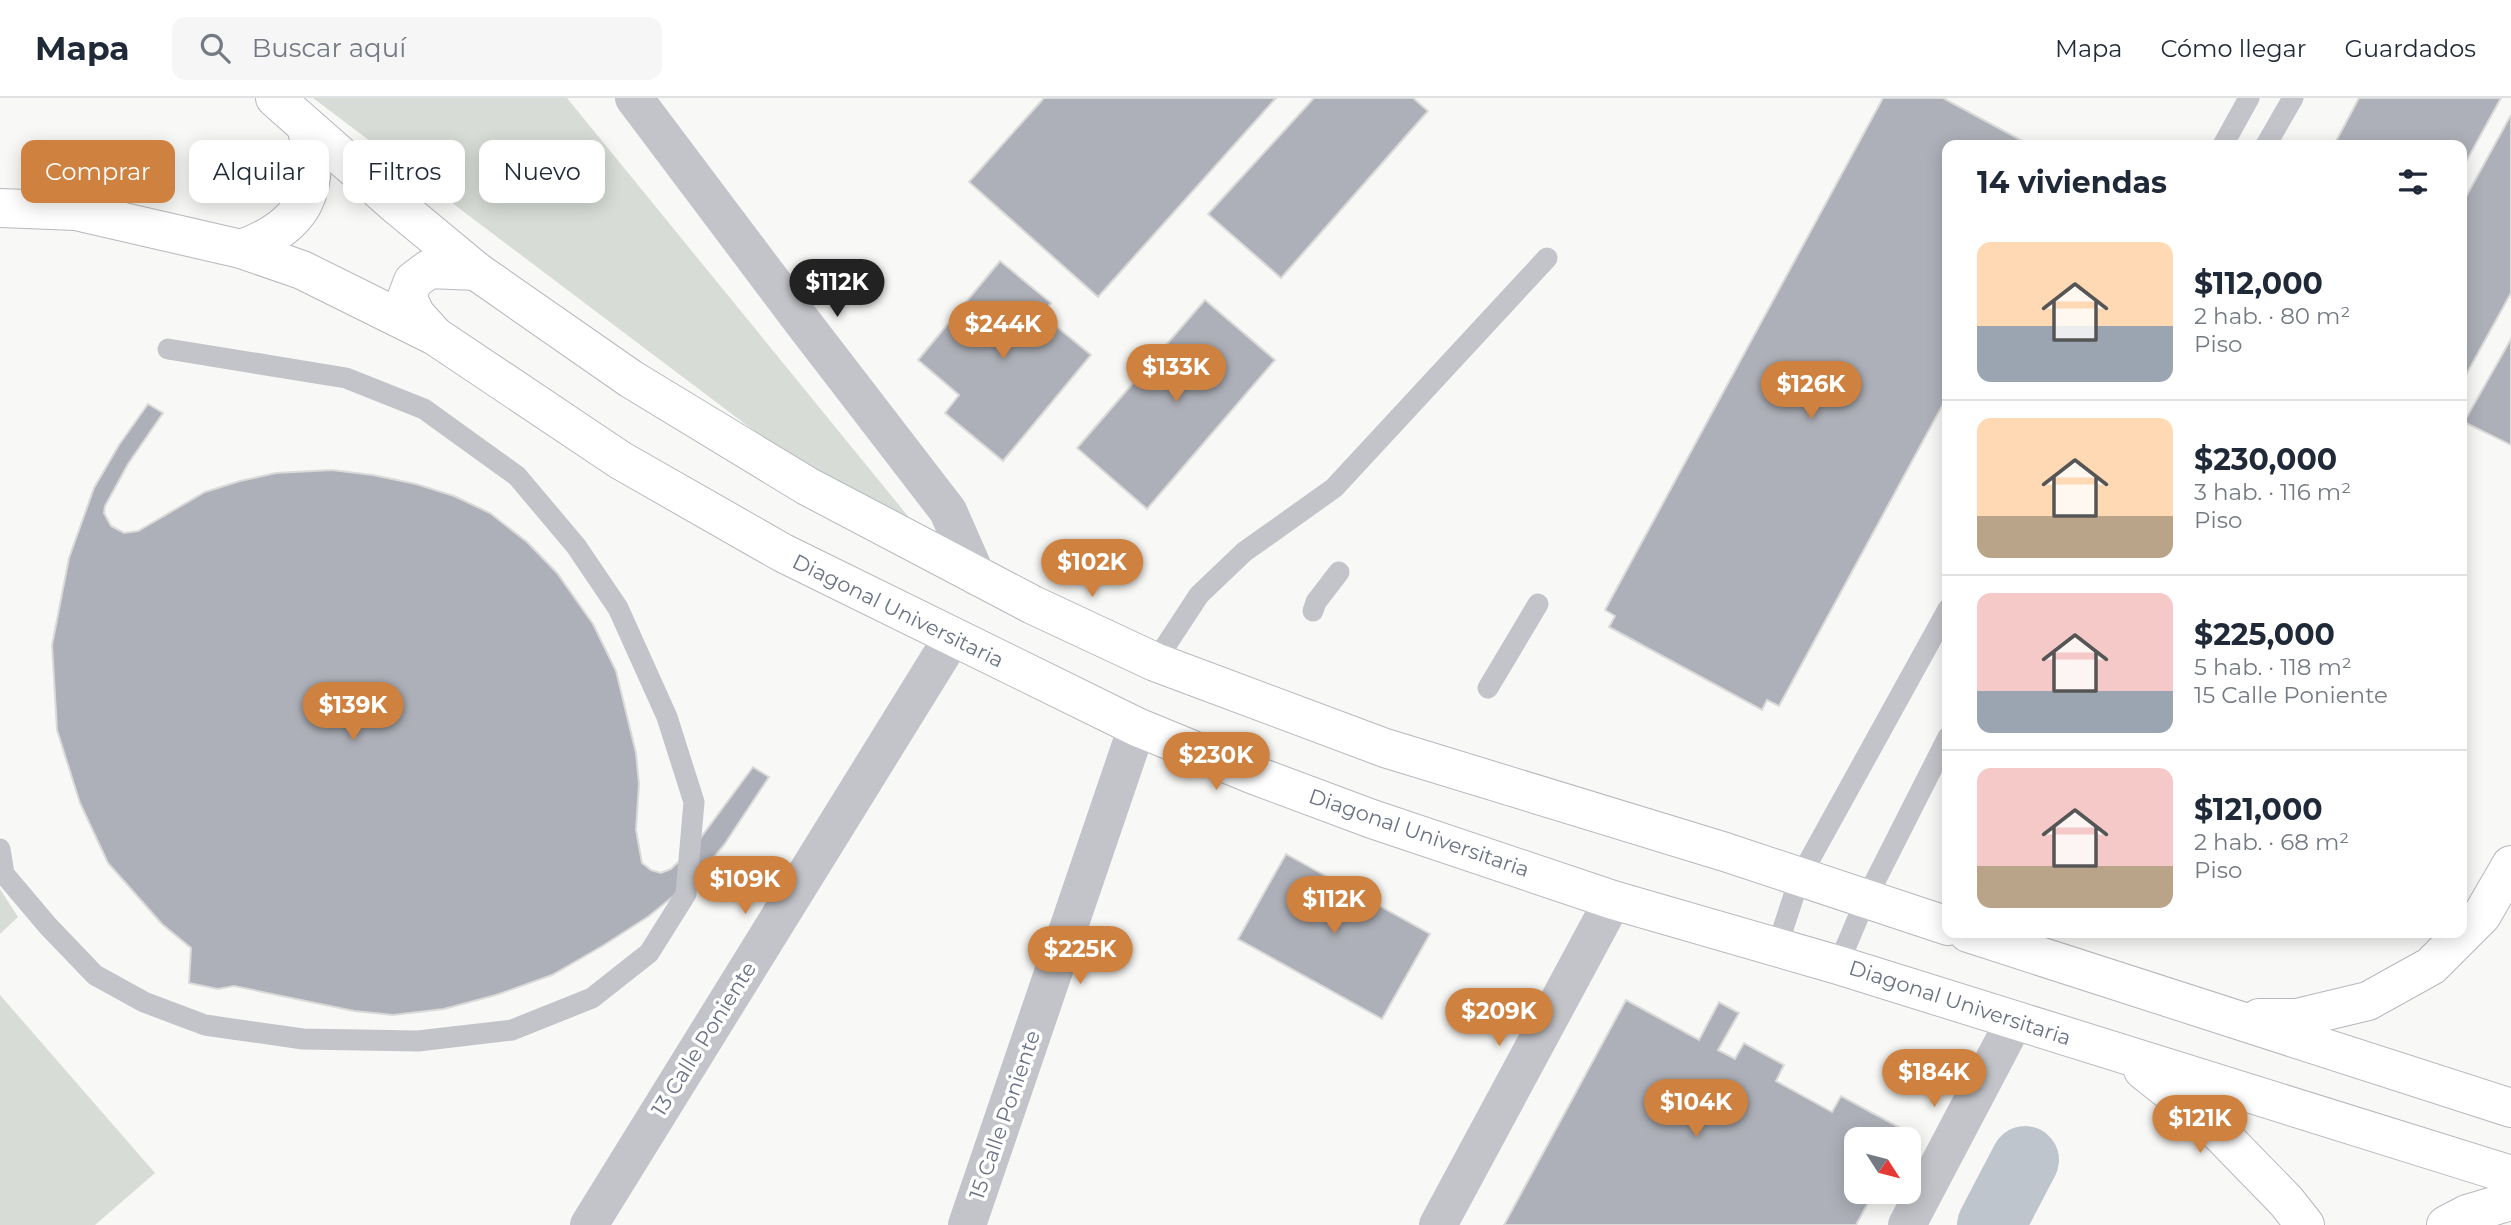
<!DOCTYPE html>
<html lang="es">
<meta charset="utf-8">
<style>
:root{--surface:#fff;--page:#f6f6f7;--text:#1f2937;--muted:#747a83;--line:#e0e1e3;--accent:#cf823f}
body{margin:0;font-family:Montserrat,sans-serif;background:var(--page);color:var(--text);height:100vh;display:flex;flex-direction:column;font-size:26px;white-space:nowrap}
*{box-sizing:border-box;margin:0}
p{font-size:23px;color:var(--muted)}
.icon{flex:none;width:38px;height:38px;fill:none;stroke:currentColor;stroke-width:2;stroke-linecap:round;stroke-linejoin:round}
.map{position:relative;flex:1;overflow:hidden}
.drawer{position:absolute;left:1942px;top:42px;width:525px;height:798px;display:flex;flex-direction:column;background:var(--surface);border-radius:14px;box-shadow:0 4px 18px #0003}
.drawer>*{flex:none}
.banner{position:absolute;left:21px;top:42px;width:665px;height:63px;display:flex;gap:14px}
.needle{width:46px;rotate:126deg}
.fabs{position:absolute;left:1844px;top:1029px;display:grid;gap:14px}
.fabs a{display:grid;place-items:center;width:77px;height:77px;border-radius:14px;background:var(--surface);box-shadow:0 4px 18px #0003;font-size:35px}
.price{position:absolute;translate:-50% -60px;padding:0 16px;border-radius:24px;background:var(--accent);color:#fff;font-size:23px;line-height:46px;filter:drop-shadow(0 2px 4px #0008)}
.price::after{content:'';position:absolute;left:50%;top:42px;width:21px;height:16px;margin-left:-10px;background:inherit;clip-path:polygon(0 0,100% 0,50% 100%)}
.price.selected{background:#222;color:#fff}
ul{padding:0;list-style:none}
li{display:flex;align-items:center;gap:21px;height:175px;padding:0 35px}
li+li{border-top:2px solid var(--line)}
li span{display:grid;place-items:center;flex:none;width:196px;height:140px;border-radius:14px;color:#555}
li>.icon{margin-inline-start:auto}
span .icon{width:84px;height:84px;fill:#fffc;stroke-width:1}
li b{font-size:30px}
h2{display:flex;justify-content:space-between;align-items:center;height:84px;padding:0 35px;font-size:30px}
.pill{padding:0 24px;border-radius:14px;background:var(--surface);box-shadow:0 4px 18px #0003;font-size:24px;line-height:63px}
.pill.selected{background:var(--accent);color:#fff}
header{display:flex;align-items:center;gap:42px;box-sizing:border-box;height:98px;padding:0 35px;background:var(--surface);border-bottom:2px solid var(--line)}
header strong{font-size:33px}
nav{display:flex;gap:38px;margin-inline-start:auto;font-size:24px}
.search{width:490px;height:63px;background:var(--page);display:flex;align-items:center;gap:18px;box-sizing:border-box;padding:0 24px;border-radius:14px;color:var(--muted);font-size:26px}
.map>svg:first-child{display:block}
.green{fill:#d7ddd6}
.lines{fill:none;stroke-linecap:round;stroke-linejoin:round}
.river{stroke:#bfc5cc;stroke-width:68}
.building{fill:#adb0b8;stroke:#dadad9;stroke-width:2}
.secondary-casing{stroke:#b5b8bd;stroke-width:40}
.service{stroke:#c2c4c9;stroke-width:21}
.minor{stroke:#c2c4c9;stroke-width:38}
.secondary{stroke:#fff;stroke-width:38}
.labels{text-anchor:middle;stroke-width:7;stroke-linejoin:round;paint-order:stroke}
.street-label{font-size:21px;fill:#6b7384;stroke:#fff}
</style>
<header>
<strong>Mapa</strong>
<div class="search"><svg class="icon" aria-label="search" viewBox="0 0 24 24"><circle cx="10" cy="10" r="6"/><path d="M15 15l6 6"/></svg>Buscar aquí</div>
<nav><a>Mapa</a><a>Cómo llegar</a><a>Guardados</a></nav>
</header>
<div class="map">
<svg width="2511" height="1127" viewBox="0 0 2511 1127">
<rect width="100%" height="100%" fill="#f8f8f6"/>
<!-- green -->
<g class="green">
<polygon points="313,0 567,0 916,428 798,366"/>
<polygon points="0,791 18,819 0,836"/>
<polygon points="0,897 155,1075 95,1127 0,1127"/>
</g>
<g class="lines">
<!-- river -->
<polyline class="river" points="1991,1127 2025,1062"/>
</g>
<!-- building -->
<g class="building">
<polygon points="1044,0 1276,0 1098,199 969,84"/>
<polygon points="1314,0 1413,0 1428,13 1281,180 1208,116"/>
<polygon points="1883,0 1943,0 2030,47 1948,47 1948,297 1779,608 1767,602 1762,612 1609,529 1615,518 1605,512"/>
<polygon points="2359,0 2501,0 2462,71 2462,47 2334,47"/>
<polygon points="2511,17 2511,195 2462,284 2462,106"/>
<polygon points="1000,163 1051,205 1041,216 1091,257 1003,363 945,315 959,297 918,262"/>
<polygon points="1205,202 1275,262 1147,411 1077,350"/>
<polygon points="2511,241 2511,347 2464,324"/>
<polygon points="148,306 163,315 128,366 105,408 104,415 111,428 124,435 138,433 205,394 240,383 276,375 332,372 373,377 416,386 454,398 490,415 527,444 557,475 593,526 616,573 636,655 639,686 636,732 642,765 651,772 661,775 671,771 693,750 753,669 769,679 724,747 697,779 649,818 604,847 552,877 496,897 444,911 393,917 354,913 234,888 218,891 189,885 191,850 162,826 108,765 80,705 57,632 52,547 69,460 94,390 119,347"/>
<polygon points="1286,756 1430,836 1382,921 1238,841"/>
<polygon points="1626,902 1699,942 1719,904 1739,915 1718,952 1735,961 1744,945 1784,967 1776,983 1832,1014 1841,998 1906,1033 1902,1041 1857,1041 1857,1094 1874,1094 1856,1127 1504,1127"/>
</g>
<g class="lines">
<!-- secondary casing -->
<g class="secondary-casing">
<g id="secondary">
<polyline points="275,0 394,105 476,173 631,281 807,388 1033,507 1155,564 1385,650 1725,754 1948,828"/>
<polyline points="0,110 76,113 241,151 302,172 435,238 620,362 783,455 1137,629 1254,677 1372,721 1613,802 1838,867 2511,1077"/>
<path d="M241 151C303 129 323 92 306 28"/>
<polyline points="434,237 416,217 407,199 413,183 429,171 476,173"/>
<polyline points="1968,835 2511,1010"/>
<polyline points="2259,920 2297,920 2368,903 2431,868 2482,817 2511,767"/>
<polyline points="2143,972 2210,1025 2286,1103 2305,1127"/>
<polyline points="2446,1127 2467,1116 2511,1103"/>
</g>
</g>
<!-- service -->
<g class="service">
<polyline points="2223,47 2249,0"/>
<polyline points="2266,47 2293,0"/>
<polyline points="1313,513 1316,504 1339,474"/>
<polyline points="1155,564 1199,497 1244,454 1334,390 1547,160"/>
<polyline points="1488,590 1538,506"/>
<polyline points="0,751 4,776 48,828 95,877 144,904 205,927 303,941 418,943 512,932 592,900 649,855 686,796 694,704 667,619 618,510 576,448 517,378 424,311 346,280 168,251"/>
<polyline points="1777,849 1800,779 1948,511"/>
<polyline points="1838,867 1866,801 1948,639"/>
</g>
<!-- minor -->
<g class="minor">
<polyline points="634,0 801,222 948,413 977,479"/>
<polyline points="589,1127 952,540"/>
<polyline points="967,1127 1137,629"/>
<polyline points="1438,1127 1613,802"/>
<polyline points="1907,1127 2015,922"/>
</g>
<!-- secondary -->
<use href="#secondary" class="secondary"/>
</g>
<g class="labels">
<!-- street labels -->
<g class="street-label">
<text transform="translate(898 513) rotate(26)" y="7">Diagonal Universitaria</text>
<text transform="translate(1419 735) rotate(19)" y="7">Diagonal Universitaria</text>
<text transform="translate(1960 905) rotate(18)" y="7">Diagonal Universitaria</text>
<text transform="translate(704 941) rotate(-58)" y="7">13 Calle Poniente</text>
<text transform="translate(1005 1017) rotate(-71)" y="7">15 Calle Poniente</text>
</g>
</g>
</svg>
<div class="fabs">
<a><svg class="needle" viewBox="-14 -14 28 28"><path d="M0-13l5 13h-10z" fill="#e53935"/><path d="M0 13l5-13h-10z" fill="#747a83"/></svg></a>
</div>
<b class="price selected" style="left:837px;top:221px">$112K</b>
<b class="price" style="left:1003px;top:263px">$244K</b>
<b class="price" style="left:1176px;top:306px">$133K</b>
<b class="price" style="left:1811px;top:323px">$126K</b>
<b class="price" style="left:1092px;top:501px">$102K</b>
<b class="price" style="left:353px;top:644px">$139K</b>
<b class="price" style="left:1216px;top:694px">$230K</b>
<b class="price" style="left:745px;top:818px">$109K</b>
<b class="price" style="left:1334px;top:838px">$112K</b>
<b class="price" style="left:1080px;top:888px">$225K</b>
<b class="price" style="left:1499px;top:950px">$209K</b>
<b class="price" style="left:1934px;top:1011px">$184K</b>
<b class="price" style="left:1696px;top:1041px">$104K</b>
<b class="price" style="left:2200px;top:1057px">$121K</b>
<div class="banner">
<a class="pill selected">Comprar</a>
<a class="pill">Alquilar</a>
<a class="pill">Filtros</a>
<a class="pill">Nuevo</a>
</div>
<section class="drawer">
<h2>14 viviendas<svg class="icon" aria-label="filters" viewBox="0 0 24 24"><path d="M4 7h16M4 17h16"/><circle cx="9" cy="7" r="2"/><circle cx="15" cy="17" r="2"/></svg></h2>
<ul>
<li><span style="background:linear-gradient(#ffd9b3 60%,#9aa5b1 0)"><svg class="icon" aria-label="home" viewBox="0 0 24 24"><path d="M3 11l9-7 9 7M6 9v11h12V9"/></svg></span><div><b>$112,000</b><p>2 hab. · 80 m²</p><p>Piso</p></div></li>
<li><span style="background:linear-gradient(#ffd9b3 70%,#b9a48a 0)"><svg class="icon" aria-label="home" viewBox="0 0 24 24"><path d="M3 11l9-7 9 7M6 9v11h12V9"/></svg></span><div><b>$230,000</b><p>3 hab. · 116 m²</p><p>Piso</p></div></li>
<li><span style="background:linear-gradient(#f6c9c9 70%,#9aa5b1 0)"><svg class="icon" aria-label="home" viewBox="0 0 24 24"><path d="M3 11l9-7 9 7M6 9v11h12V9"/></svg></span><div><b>$225,000</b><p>5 hab. · 118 m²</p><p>15 Calle Poniente</p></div></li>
<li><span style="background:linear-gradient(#f6c9c9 70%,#b9a48a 0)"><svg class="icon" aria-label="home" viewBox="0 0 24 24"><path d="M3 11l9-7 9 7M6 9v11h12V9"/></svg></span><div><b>$121,000</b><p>2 hab. · 68 m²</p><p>Piso</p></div></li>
</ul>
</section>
</div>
